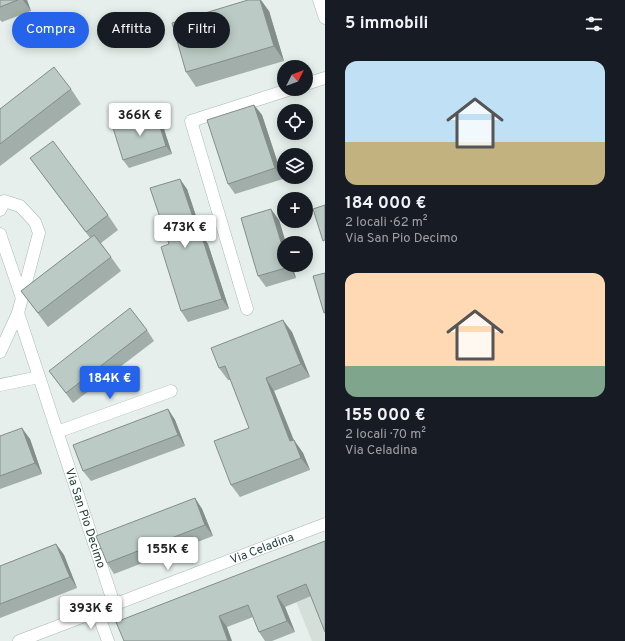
<!DOCTYPE html>
<html lang="it">
<meta charset="utf-8">
<style>
:root{--surface:#171b24;--page:#20242c;--text:#f1f3f6;--muted:#9ea1a6;--accent:#2563eb}
body{margin:0;font-family:Overpass,sans-serif;background:var(--page);color:var(--text);height:100vh;display:flex;flex-direction:column;font-size:15px;white-space:nowrap}
*{box-sizing:border-box;margin:0}
p{font-size:13px;color:var(--muted)}
.icon{flex:none;width:22px;height:22px;fill:none;stroke:currentColor;stroke-width:2;stroke-linecap:round;stroke-linejoin:round}
.map{position:relative;flex:1;overflow:hidden}
.drawer{display:flex;flex-direction:column;background:var(--surface);width:300px}
.drawer>*{flex:none}
.top-card{position:absolute;left:12px;top:12px;width:253px;height:36px;display:flex;gap:8px}
.needle{width:26px;rotate:48deg}
.buttons{position:absolute;left:277px;top:60px;display:grid;gap:8px}
.buttons a{display:grid;place-items:center;width:36px;height:36px;border-radius:50%;background:var(--surface);box-shadow:0 2px 10px #0003;font-size:20px}
.price{position:absolute;translate:-50% -34px;padding:0 9px;border-radius:4px;background:#fff;color:#222;font-size:13px;line-height:26px;filter:drop-shadow(0 1px 2px #0008)}
.price::after{content:'';position:absolute;left:50%;top:24px;width:12px;height:9px;margin-left:-6px;background:inherit;clip-path:polygon(0 0,100% 0,50% 100%)}
.price.active{background:var(--accent);color:#fff}
ul{padding:0;list-style:none}
li{display:grid;align-content:center;gap:8px;height:212px;padding:0 20px}
li span{display:grid;place-items:center;height:124px;border-radius:12px;color:#555}
li>.icon{margin-inline-start:auto}
span .icon{width:72px;height:72px;fill:#fffc;stroke-width:1}
li b{font-size:17px}
h2{display:flex;justify-content:space-between;align-items:center;height:48px;padding:0 20px;font-size:17px}
.chip{padding:0 14px;border-radius:18px;background:var(--surface);box-shadow:0 2px 10px #0003;font-size:14px;line-height:36px}
.chip.active{background:var(--accent);color:#fff}
main{display:flex;flex:1;min-height:0}
.map>svg:first-child{display:block}
.built{fill:#d4dfda}
.lines{fill:none;stroke-linecap:round;stroke-linejoin:round}
.street-casing{stroke:#a8b8b2;stroke-width:13}
.street{stroke:#fff;stroke-width:12}
.wall{fill:#a1aea9}
.shaded-wall{fill:#838d89}
.building{fill:#bbcac4;stroke:#838d89}
.labels{text-anchor:middle;stroke-width:3;stroke-linejoin:round;paint-order:stroke}
.street-label{font-size:12px;fill:#24423a;stroke:#f7fbf9}
</style>
<main>
<div class="map">
<svg width="325" height="641" viewBox="0 0 325 641">
<rect width="100%" height="100%" fill="#e6efeb"/>
<!-- built -->
<polygon class="built" points="325,544 325,641 312,641 280,562"/>
<g class="lines">
<!-- street casing -->
<g class="street-casing">
<g id="street">
<polyline points="319,0 325,18"/>
<polyline points="306,84 325,78"/>
<polyline points="0,210 4,201 20,206 35,222 39,233 18,313 0,352"/>
<polyline points="0,234 22,298"/>
<polyline points="247,309 191,121 291,89"/>
<path id="s1" d="M18 313 114 604"/>
<polyline points="0,385 39,377"/>
<polyline points="57,432 171,391"/>
<polyline points="97,611 108,641"/>
<path id="s2" d="M19 641 325 524"/>
</g>
</g>
<!-- street -->
<use href="#street" class="street"/>
</g>
<!-- wall -->
<g class="wall">
<polygon points="0,0 27,0 31,11 2,22 0,20"/>
<polygon points="269,11 284,61 196,87 186,72"/>
<polygon points="71,89 81,104 0,166 0,109"/>
<polygon points="254,105 262,115 283,179 235,194 228,184"/>
<polygon points="162,123 172,154 129,168 123,160"/>
<polygon points="30,158 108,215 118,230 101,243 121,271 48,327 21,291 90,238"/>
<polygon points="187,189 203,237 208,244 229,309 188,322 181,311 169,244"/>
<polygon points="279,220 296,278 266,287 258,276"/>
<polygon points="147,330 154,341 73,403 49,371"/>
<polygon points="292,332 310,377 274,391 294,440 303,453 310,470 240,497 231,485 249,428 231,380 228,380 219,368"/>
<polygon points="168,409 175,420 185,446 91,481 83,471"/>
<polygon points="0,436 30,439 42,474 0,489"/>
<polygon points="195,498 202,509 213,536 114,574 107,563"/>
<polygon points="325,541 311,596 285,607 295,632 272,641 265,641 259,632 253,617 227,627 124,641"/>
<polygon points="56,544 64,555 77,588 0,618 0,566"/>
</g>
<!-- shaded-wall -->
<g class="shaded-wall">
<polygon points="23,0 27,0 31,11"/>
<polygon points="260,0 261,0 269,11 284,61 274,46"/>
<polygon points="254,105 262,115 283,179 275,168"/>
<polygon points="156,114 162,123 172,154 166,146"/>
<polygon points="180,179 187,189 203,237 208,244 229,309 222,299 199,235"/>
<polygon points="271,209 279,220 286,243 284,243 284,252"/>
<polygon points="288,265 292,265 296,278 289,267"/>
<polygon points="283,320 292,332 310,377 301,364"/>
<polygon points="266,378 274,391 299,454 290,441"/>
<polygon points="168,409 175,420 185,446 178,435"/>
<polygon points="22,428 30,439 42,474 35,463"/>
<polygon points="294,440 303,453 310,470 301,458"/>
<polygon points="195,498 202,509 213,536 205,525"/>
<polygon points="56,544 64,555 77,588 70,577"/>
<polygon points="277,596 285,607 295,632 287,621"/>
<polygon points="219,616 227,627 232,641 228,641"/>
</g>
<!-- building -->
<g class="building">
<polygon points="0,0 18,0 0,7"/>
<polygon points="248,0 260,0 274,46 186,72 172,23"/>
<polygon points="54,67 71,89 0,144 0,109"/>
<polygon points="254,105 275,168 228,184 207,120"/>
<polygon points="156,114 166,146 123,160 113,128"/>
<polygon points="53,141 108,215 86,232 30,158"/>
<polygon points="180,179 199,235 201,234 222,299 181,311 161,247 169,244 150,188"/>
<polygon points="325,205 325,240 323,241 313,209"/>
<polygon points="271,209 284,252 284,265 288,265 289,267 258,276 241,218"/>
<polygon points="94,235 111,257 38,313 21,291"/>
<polygon points="325,273 325,313 324,313 313,276"/>
<polygon points="130,308 147,330 66,393 49,371"/>
<polygon points="283,320 301,364 266,378 290,441 294,440 301,458 231,485 214,441 249,428 225,366 219,368 211,348"/>
<polygon points="168,409 178,435 83,471 73,445"/>
<polygon points="22,428 35,463 0,476 0,436"/>
<polygon points="195,498 205,525 107,563 96,536"/>
<polygon points="325,541 325,632 306,584 277,596 287,621 259,632 248,605 219,616 228,641 124,641 116,622"/>
<polygon points="56,544 70,577 0,604 0,566"/>
</g>
<g class="labels">
<!-- street labels -->
<g class="street-label">
<text dy="4" stroke="none"><textPath href="#s1" startOffset="216">Via San Pio Decimo</textPath></text>
<text dy="4" stroke="none"><textPath href="#s2" startOffset="260">Via Celadina</textPath></text>
</g>
</g>
</svg>
<div class="buttons">
<a><svg class="needle" viewBox="-14 -14 28 28"><path d="M0-13l5 13h-10z" fill="#e53935"/><path d="M0 13l5-13h-10z" fill="#9ea1a6"/></svg></a>
<a><svg class="icon" aria-label="locate" viewBox="0 0 24 24"><circle cx="12" cy="12" r="6"/><path d="M12 2v4M12 18v4M2 12h4M18 12h4"/></svg></a>
<a><svg class="icon" aria-label="layers" viewBox="0 0 24 24"><path d="M12 4l9 5-9 5-9-5zM3 14l9 5 9-5"/></svg></a>
<a>+</a>
<a>−</a>
</div>
<b class="price" style="left:140px;top:137px">366K €</b>
<b class="price" style="left:185px;top:249px">473K €</b>
<b class="price active" style="left:110px;top:400px">184K €</b>
<b class="price" style="left:168px;top:571px">155K €</b>
<b class="price" style="left:91px;top:630px">393K €</b>
<div class="top-card">
<a class="chip active">Compra</a>
<a class="chip">Affitta</a>
<a class="chip">Filtri</a>
</div>
</div>
<section class="drawer">
<h2>5 immobili<svg class="icon" aria-label="filters" viewBox="0 0 24 24"><path d="M4 7h16M4 17h16"/><circle cx="9" cy="7" r="2"/><circle cx="15" cy="17" r="2"/></svg></h2>
<ul>
<li><span style="background:linear-gradient(#bfe0f5 65%,#c2b280 0)"><svg class="icon" aria-label="home" viewBox="0 0 24 24"><path d="M3 11l9-7 9 7M6 9v11h12V9"/></svg></span><div><b>184 000 €</b><p>2 locali · 62 m²</p><p>Via San Pio Decimo</p></div></li>
<li><span style="background:linear-gradient(#ffd9b3 75%,#7fa58c 0)"><svg class="icon" aria-label="home" viewBox="0 0 24 24"><path d="M3 11l9-7 9 7M6 9v11h12V9"/></svg></span><div><b>155 000 €</b><p>2 locali · 70 m²</p><p>Via Celadina</p></div></li>
</ul>
</section>
</main>
